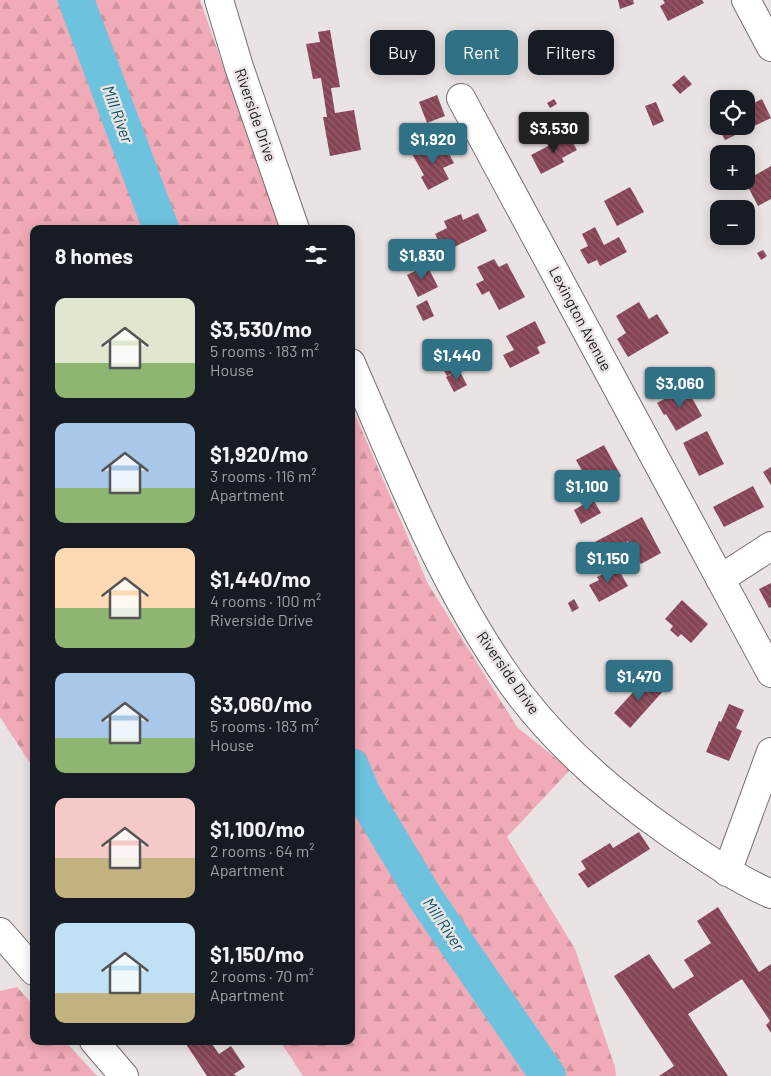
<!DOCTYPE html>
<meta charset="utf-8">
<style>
:root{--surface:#171b24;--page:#20242c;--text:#f1f3f6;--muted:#9ea1a6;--accent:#317185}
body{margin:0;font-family:Barlow,sans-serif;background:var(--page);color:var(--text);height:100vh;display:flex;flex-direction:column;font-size:19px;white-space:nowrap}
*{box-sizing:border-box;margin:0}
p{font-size:16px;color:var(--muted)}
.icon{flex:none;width:28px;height:28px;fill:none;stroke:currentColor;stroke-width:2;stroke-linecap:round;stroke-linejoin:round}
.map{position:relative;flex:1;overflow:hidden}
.side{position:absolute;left:30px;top:225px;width:325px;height:820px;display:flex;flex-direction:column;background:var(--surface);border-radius:10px;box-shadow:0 2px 12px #0003}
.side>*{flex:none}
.hud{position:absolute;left:370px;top:30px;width:325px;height:45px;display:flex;gap:10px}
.fabs{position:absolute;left:710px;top:90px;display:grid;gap:10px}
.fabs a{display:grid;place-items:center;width:45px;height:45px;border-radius:10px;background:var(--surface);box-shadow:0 2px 12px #0003;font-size:25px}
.price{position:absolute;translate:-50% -42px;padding:0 11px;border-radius:5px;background:var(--accent);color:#fff;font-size:16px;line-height:32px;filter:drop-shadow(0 1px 2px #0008)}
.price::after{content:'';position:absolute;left:50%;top:30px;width:15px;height:11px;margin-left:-8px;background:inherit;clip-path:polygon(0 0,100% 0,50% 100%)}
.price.selected{background:#222;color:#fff}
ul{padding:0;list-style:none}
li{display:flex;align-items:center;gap:15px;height:125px;padding:0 25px}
li span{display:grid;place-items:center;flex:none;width:140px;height:100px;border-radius:10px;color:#555}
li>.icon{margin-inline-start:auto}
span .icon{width:60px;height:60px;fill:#fffc;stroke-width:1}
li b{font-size:21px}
h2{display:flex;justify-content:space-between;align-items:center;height:60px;padding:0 25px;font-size:21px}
.pill{padding:0 18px;border-radius:10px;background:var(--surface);box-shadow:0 2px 12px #0003;font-size:18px;line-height:45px}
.pill.selected{background:var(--accent);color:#fff}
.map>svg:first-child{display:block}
.forest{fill:url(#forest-firs)}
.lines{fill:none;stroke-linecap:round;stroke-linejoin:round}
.river{stroke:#6dc2dd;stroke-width:36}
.building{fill:url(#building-back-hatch)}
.minor-casing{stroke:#746f70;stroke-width:30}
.minor{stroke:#fff;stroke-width:28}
.labels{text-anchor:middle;stroke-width:5;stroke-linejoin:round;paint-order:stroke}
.street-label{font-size:15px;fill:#1a1818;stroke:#eae3e4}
.water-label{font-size:16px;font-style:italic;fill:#065366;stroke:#eae3e4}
</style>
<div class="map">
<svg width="771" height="1076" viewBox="0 0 771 1076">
<defs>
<pattern id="forest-firs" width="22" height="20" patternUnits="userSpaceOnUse" patternTransform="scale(1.25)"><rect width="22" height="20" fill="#f1aab8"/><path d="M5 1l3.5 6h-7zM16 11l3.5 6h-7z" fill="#ce929d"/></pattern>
<pattern id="building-back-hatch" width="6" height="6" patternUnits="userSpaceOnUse" patternTransform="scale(1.25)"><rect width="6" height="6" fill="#864454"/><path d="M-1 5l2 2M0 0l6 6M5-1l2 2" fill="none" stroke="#93626e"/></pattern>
</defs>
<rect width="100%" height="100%" fill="#eae3e4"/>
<!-- forest -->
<g class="forest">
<polygon points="0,0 200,0 280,229 34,229 34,769 0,717"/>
<polygon points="351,405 428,584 517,727 570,770 507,837 575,949 615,1067 616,1076 303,1076 280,1041 351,1041"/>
<polygon points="17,987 34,1006 34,1041 65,1041 97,1076 0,1076 0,991"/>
</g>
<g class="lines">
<!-- river -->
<g class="river">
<polyline points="76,0 161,229"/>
<polyline points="351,766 363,794 426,899 548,1076"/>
</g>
</g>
<!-- building -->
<g class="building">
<polygon points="618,0 633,0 634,4 620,9"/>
<polygon points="663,0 702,0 704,3 668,21 660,6 665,3"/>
<polygon points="330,30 340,87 331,88 335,113 354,110 361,150 330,156 323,117 327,117 321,78 313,79 306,44 320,42 318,32"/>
<polygon points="684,75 692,84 680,94 672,85"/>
<polygon points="437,95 445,116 427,123 419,102"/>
<polygon points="554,99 557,104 550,108 547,103"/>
<polygon points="762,99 771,118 725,140 716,124 719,122 719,126 746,126 746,107"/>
<polygon points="656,102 664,121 653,126 645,106"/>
<polygon points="569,135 577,150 562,158 564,162 541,174 531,155"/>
<polygon points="428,145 432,153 445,146 454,163 443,168 449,179 428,190 421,177 424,175 412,154"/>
<polygon points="771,166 771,199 758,206 745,181"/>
<polygon points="630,187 644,212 617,226 604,201"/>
<polygon points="478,213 487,231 444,252 435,234 447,228 444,221 461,214 463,220"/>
<polygon points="595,227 604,245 619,237 627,252 600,266 597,260 588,264 580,250 588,246 582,234"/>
<polygon points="763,250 767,256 761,260 757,253"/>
<polygon points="494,259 499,267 507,263 525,297 499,310 489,291 482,295 476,284 484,280 477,267"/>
<polygon points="427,265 438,287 418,297 407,275"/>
<polygon points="427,300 434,316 423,321 416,306"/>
<polygon points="639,302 649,319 657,314 669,333 628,357 617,339 626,333 616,316"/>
<polygon points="535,321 546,343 537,347 540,353 510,368 503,355 514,350 506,336"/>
<polygon points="451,352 460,369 447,376 438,359"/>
<polygon points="459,370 467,385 454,392 446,377"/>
<polygon points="686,387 702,416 676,431 666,414 664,415 657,403"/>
<polygon points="707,431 724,464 699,476 683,443"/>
<polygon points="604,445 621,476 613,481 616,486 604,493 601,486 593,490 576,460"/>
<polygon points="771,467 771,485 763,472"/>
<polygon points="753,486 764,507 724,527 713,507"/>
<polygon points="593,499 601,513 581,524 574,510"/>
<polygon points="642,517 661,553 641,564 628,541 618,546 620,550 602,560 593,543"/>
<polygon points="617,567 628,586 599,602 589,585 599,580 597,577"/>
<polygon points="771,583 771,607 769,608 759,589"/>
<polygon points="574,599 579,608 572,612 568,603"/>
<polygon points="682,600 708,624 691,643 681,634 678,637 670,630 673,626 665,619"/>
<polygon points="651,676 665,689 630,728 614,713 636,689 638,691"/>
<polygon points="729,704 744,710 736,728 742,731 729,761 706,752 719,721 721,722"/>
<polygon points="639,832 650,849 588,888 578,874 586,869 581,861 610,843 613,848"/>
<polygon points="718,907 759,972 771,964 771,1033 766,1025 770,1021 742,979 688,1014 728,1076 659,1076 674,1066 614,976 649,954 673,989 694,976 684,960 711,943 697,921"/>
<polygon points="184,1041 210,1041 219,1054 231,1046 245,1067 234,1074 236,1076 207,1076"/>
</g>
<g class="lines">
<!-- minor casing -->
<g class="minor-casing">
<g id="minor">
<polyline points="219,0 239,67 295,229"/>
<polyline points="746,0 771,47"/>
<polyline points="461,98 771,673"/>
<path d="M351 363C401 477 446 597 521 696 562 749 615 795 671 834 703 856 735 878 771 894"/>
<polyline points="720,579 771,546"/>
<polyline points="727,872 771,752"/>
<polyline points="0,932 34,971"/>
<polyline points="94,1041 124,1076"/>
</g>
</g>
<!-- minor -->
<use href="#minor" class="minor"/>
</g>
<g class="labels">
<!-- street labels -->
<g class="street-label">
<text transform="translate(255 115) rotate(71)" y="5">Riverside Drive</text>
<text transform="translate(580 319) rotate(62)" y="5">Lexington Avenue</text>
<text transform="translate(508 673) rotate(55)" y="5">Riverside Drive</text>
</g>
<!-- water labels -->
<g class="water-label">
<text transform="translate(118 114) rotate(70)" y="6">Mill River</text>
<text transform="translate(444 924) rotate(56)" y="6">Mill River</text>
</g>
</g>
</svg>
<div class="fabs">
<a><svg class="icon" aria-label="locate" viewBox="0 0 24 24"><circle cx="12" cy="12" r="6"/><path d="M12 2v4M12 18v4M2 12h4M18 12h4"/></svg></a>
<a>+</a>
<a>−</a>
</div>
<b class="price selected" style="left:554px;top:154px">$3,530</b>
<b class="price" style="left:433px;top:165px">$1,920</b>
<b class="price" style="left:422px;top:281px">$1,830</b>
<b class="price" style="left:457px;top:381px">$1,440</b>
<b class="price" style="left:680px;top:409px">$3,060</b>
<b class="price" style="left:587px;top:512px">$1,100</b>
<b class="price" style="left:608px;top:584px">$1,150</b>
<b class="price" style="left:639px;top:702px">$1,470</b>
<div class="hud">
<a class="pill">Buy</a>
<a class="pill selected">Rent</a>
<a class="pill">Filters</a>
</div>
<section class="side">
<h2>8 homes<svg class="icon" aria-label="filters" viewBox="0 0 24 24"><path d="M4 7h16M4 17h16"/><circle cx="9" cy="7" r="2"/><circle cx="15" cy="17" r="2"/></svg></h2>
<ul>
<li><span style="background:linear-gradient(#dfe7d0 65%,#8fb573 0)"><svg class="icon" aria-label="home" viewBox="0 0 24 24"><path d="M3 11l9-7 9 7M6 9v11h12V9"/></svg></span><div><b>$3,530/mo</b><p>5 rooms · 183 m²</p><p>House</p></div></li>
<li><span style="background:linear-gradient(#a9c7e8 65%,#8fb573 0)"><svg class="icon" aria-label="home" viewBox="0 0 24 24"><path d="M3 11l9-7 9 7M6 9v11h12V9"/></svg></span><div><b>$1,920/mo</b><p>3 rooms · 116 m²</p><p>Apartment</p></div></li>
<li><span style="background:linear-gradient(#ffd9b3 60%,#8fb573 0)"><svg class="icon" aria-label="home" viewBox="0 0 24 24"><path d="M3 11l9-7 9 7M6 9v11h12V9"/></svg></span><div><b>$1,440/mo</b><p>4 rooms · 100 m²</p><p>Riverside Drive</p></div></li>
<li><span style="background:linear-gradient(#a9c7e8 65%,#8fb573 0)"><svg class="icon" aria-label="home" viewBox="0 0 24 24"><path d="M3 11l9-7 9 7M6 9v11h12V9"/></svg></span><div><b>$3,060/mo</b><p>5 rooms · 183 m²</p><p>House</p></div></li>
<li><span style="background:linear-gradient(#f6c9c9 60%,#c2b280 0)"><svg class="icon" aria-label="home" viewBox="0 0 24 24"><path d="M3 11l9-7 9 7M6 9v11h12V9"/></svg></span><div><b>$1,100/mo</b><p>2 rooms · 64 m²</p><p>Apartment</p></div></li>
<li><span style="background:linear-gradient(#bfe0f5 70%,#c2b280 0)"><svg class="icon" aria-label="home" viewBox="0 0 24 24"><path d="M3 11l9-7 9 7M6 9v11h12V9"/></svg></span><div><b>$1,150/mo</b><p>2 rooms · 70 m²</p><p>Apartment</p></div></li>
</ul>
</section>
</div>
